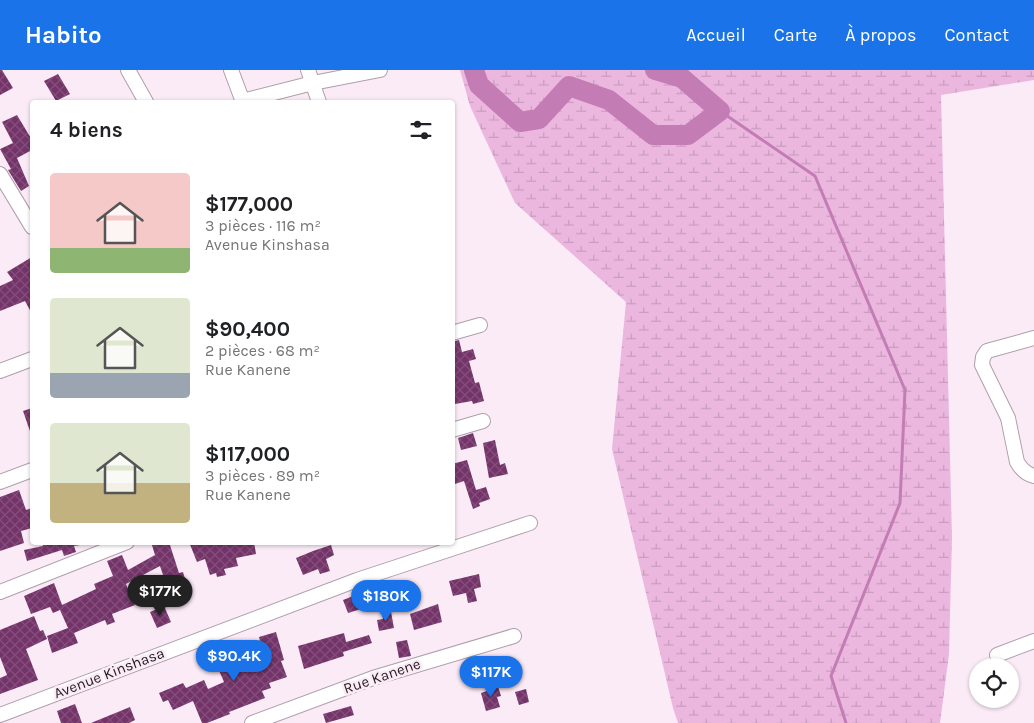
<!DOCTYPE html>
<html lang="fr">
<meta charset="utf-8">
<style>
:root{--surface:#fff;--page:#f6f6f6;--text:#202124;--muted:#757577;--accent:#1a73e8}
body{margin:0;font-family:Karla,sans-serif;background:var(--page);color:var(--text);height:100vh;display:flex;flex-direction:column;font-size:19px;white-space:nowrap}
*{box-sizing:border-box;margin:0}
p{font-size:16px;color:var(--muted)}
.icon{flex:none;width:28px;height:28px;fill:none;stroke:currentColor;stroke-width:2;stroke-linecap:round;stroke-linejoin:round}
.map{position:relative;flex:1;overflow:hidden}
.panel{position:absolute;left:30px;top:30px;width:425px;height:445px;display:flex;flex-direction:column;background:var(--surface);border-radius:5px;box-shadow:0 1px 4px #0004}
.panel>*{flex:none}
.tools{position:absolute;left:969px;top:588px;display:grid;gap:10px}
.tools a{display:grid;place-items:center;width:50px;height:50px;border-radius:50%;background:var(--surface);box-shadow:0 1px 4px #0004;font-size:25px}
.price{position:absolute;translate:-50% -42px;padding:0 11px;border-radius:18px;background:var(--accent);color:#fff;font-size:16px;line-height:32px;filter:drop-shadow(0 1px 2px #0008)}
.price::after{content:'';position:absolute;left:50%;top:30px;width:15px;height:11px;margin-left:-8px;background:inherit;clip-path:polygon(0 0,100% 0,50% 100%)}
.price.active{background:#222;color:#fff}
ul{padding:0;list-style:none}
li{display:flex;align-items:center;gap:15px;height:125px;padding:0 20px}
li span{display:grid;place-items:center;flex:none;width:140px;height:100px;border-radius:5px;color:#555}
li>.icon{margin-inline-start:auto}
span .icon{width:60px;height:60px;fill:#fffc;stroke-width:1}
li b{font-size:21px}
h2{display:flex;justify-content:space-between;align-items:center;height:60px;padding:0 20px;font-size:21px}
header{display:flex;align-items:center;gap:30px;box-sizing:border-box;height:70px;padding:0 25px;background:var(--accent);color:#fff}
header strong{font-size:24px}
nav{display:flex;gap:28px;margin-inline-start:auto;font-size:18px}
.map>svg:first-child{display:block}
.wetland{fill:url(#wetland-marsh)}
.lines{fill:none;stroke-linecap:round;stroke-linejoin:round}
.stream{stroke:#c37cb4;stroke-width:3}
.river{stroke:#c37cb4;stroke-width:20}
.building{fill:url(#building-cross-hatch)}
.street-casing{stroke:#ae9faa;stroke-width:16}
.street{stroke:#fff;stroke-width:14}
.labels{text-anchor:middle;stroke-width:5;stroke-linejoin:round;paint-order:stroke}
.street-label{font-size:15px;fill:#241e22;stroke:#fbebf7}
</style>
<header>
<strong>Habito</strong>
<nav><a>Accueil</a><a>Carte</a><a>À propos</a><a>Contact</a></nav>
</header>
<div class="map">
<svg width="1034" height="653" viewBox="0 0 1034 653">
<defs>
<pattern id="wetland-marsh" width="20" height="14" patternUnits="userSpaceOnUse" patternTransform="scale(1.25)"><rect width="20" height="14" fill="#ebb7df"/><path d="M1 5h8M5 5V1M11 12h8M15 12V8" fill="none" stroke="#c99dbf"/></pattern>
<pattern id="building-cross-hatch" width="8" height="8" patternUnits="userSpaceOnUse" patternTransform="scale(1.25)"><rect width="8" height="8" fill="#743469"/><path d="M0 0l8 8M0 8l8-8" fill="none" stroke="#834f7a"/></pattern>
</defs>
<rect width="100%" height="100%" fill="#fbebf7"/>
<!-- wetland -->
<polygon class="wetland" points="460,0 1034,0 1034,10 941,25 952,468 949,584 940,653 678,653 673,638 612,379 626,232 515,133 470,36"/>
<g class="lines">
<!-- stream -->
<polyline class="stream" points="720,41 815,106 905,320 900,433 831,606 846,653"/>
<!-- river -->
<polyline class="river" points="474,0 479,15 520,52 539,49 569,16 609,30 653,65 688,65 720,41 682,8 655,0"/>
</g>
<!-- building -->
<g class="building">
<polygon points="0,0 2,0 13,18 0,25"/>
<polygon points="58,4 70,24 56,31 44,11"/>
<polygon points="17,45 32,70 32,80 17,88 29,116 21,121 8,100 11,99 0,79 13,73 2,52"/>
<polygon points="32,187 32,244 25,231 0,241 0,216 13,210 7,202"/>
<polygon points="459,270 462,282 473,279 476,289 469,291 475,313 479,312 484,331 473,334 472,331 455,334 452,321 452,272"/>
<polygon points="32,338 32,364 31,364 23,341"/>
<polygon points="473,363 477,376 461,380 458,368"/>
<polygon points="495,370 500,395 505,393 508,404 489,408 483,373"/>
<polygon points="467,390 476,420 486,417 490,429 479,433 480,436 473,439 464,411 452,415 452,394"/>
<polygon points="19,420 26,440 32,438 32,458 21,461 24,473 0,481 0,427"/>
<polygon points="42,472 80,472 80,475 74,476 76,482 64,486 62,480 27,491 24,480 43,476"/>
<polygon points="151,472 169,472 179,503 183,502 186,512 167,517 160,496 126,514 135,535 112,544 115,552 107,555 105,550 74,563 78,573 52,583 47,566 68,558 60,540 53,543 50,537 31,544 24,526 54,513 62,535 96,519 94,514 113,506 107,491 122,485 128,500 155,485"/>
<polygon points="189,472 254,472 256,484 236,488 238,496 224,499 226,505 217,507 216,503 210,505 205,489 197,492"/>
<polygon points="331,475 334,485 326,489 330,501 320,504 318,499 303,505 296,488 313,481"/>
<polygon points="479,504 481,517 474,519 477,531 468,533 466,523 453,526 449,511"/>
<polygon points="356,525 361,539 348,543 343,530"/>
<polygon points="438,534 442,552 414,560 410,544"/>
<polygon points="164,536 171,552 157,558 150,542"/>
<polygon points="391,542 394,558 379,561 377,550 383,549 382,544"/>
<polygon points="34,546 40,561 43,560 47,569 26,579 38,610 0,624 0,608 7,605 0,587 0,560"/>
<polygon points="276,562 284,590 281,591 287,607 269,613 271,618 262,621 265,628 229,642 230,644 207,653 202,653 193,631 173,640 168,630 163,632 159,623 183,613 186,618 204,610 208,619 224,612 218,598 244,588 241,576 260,571 259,567"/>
<polygon points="344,563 346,572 369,565 372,573 343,582 344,586 304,599 298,576"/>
<polygon points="407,570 411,586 399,588 396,572"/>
<polygon points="498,616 501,626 497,627 500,637 486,641 481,623 487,621 486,619"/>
<polygon points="526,619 529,632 519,635 515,622"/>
<polygon points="75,634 82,653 61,653 57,641"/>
<polygon points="351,636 354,645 326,653 323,644"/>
<polygon points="130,637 135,650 129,653 91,653"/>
</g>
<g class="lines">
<!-- street casing -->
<g class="street-casing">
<g id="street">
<polyline points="128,0 146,32"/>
<polyline points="231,0 243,32"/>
<polyline points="308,0 319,32"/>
<polyline points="242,31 313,13 380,0"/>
<polyline points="0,104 32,157"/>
<polyline points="452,263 480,255"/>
<path d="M1034 268 987 281 983 287 982 295 1008 348 1017 392C1021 399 1026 404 1034 406"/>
<polyline points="0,301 32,289"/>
<polyline points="452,360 483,351"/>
<polyline points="0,412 32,400"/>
<polyline points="0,522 127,472"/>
<polyline points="997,585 1034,571"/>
<polyline points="0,645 357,510 530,453"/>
<polyline points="252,653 373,608 514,566"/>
</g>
</g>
<!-- street -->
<use href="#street" class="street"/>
</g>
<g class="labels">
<!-- street labels -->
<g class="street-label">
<text transform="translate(109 603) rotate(-21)" y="5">Avenue Kinshasa</text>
<text transform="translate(382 606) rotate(-19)" y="5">Rue Kanene</text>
</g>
</g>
</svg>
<div class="tools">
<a><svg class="icon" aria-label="locate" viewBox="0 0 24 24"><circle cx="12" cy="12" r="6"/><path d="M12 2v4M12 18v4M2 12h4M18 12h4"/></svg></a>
</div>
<b class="price active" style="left:160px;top:547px">$177K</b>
<b class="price" style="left:386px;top:552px">$180K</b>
<b class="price" style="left:234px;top:612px">$90.4K</b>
<b class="price" style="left:491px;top:628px">$117K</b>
<section class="panel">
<h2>4 biens<svg class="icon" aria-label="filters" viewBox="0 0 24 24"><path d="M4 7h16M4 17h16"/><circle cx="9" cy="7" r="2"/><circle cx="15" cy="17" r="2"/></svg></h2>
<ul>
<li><span style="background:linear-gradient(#f6c9c9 75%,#8fb573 0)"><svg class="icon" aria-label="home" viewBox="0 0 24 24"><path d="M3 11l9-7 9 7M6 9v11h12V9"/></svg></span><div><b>$177,000</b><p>3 pièces · 116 m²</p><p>Avenue Kinshasa</p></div></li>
<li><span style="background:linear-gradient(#dfe7d0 75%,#9aa5b1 0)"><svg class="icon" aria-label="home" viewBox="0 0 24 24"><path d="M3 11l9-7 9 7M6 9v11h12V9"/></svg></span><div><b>$90,400</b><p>2 pièces · 68 m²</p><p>Rue Kanene</p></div></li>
<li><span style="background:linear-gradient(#dfe7d0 60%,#c2b280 0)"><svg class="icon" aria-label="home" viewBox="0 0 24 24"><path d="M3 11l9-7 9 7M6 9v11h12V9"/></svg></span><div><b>$117,000</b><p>3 pièces · 89 m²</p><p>Rue Kanene</p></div></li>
</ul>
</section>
</div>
